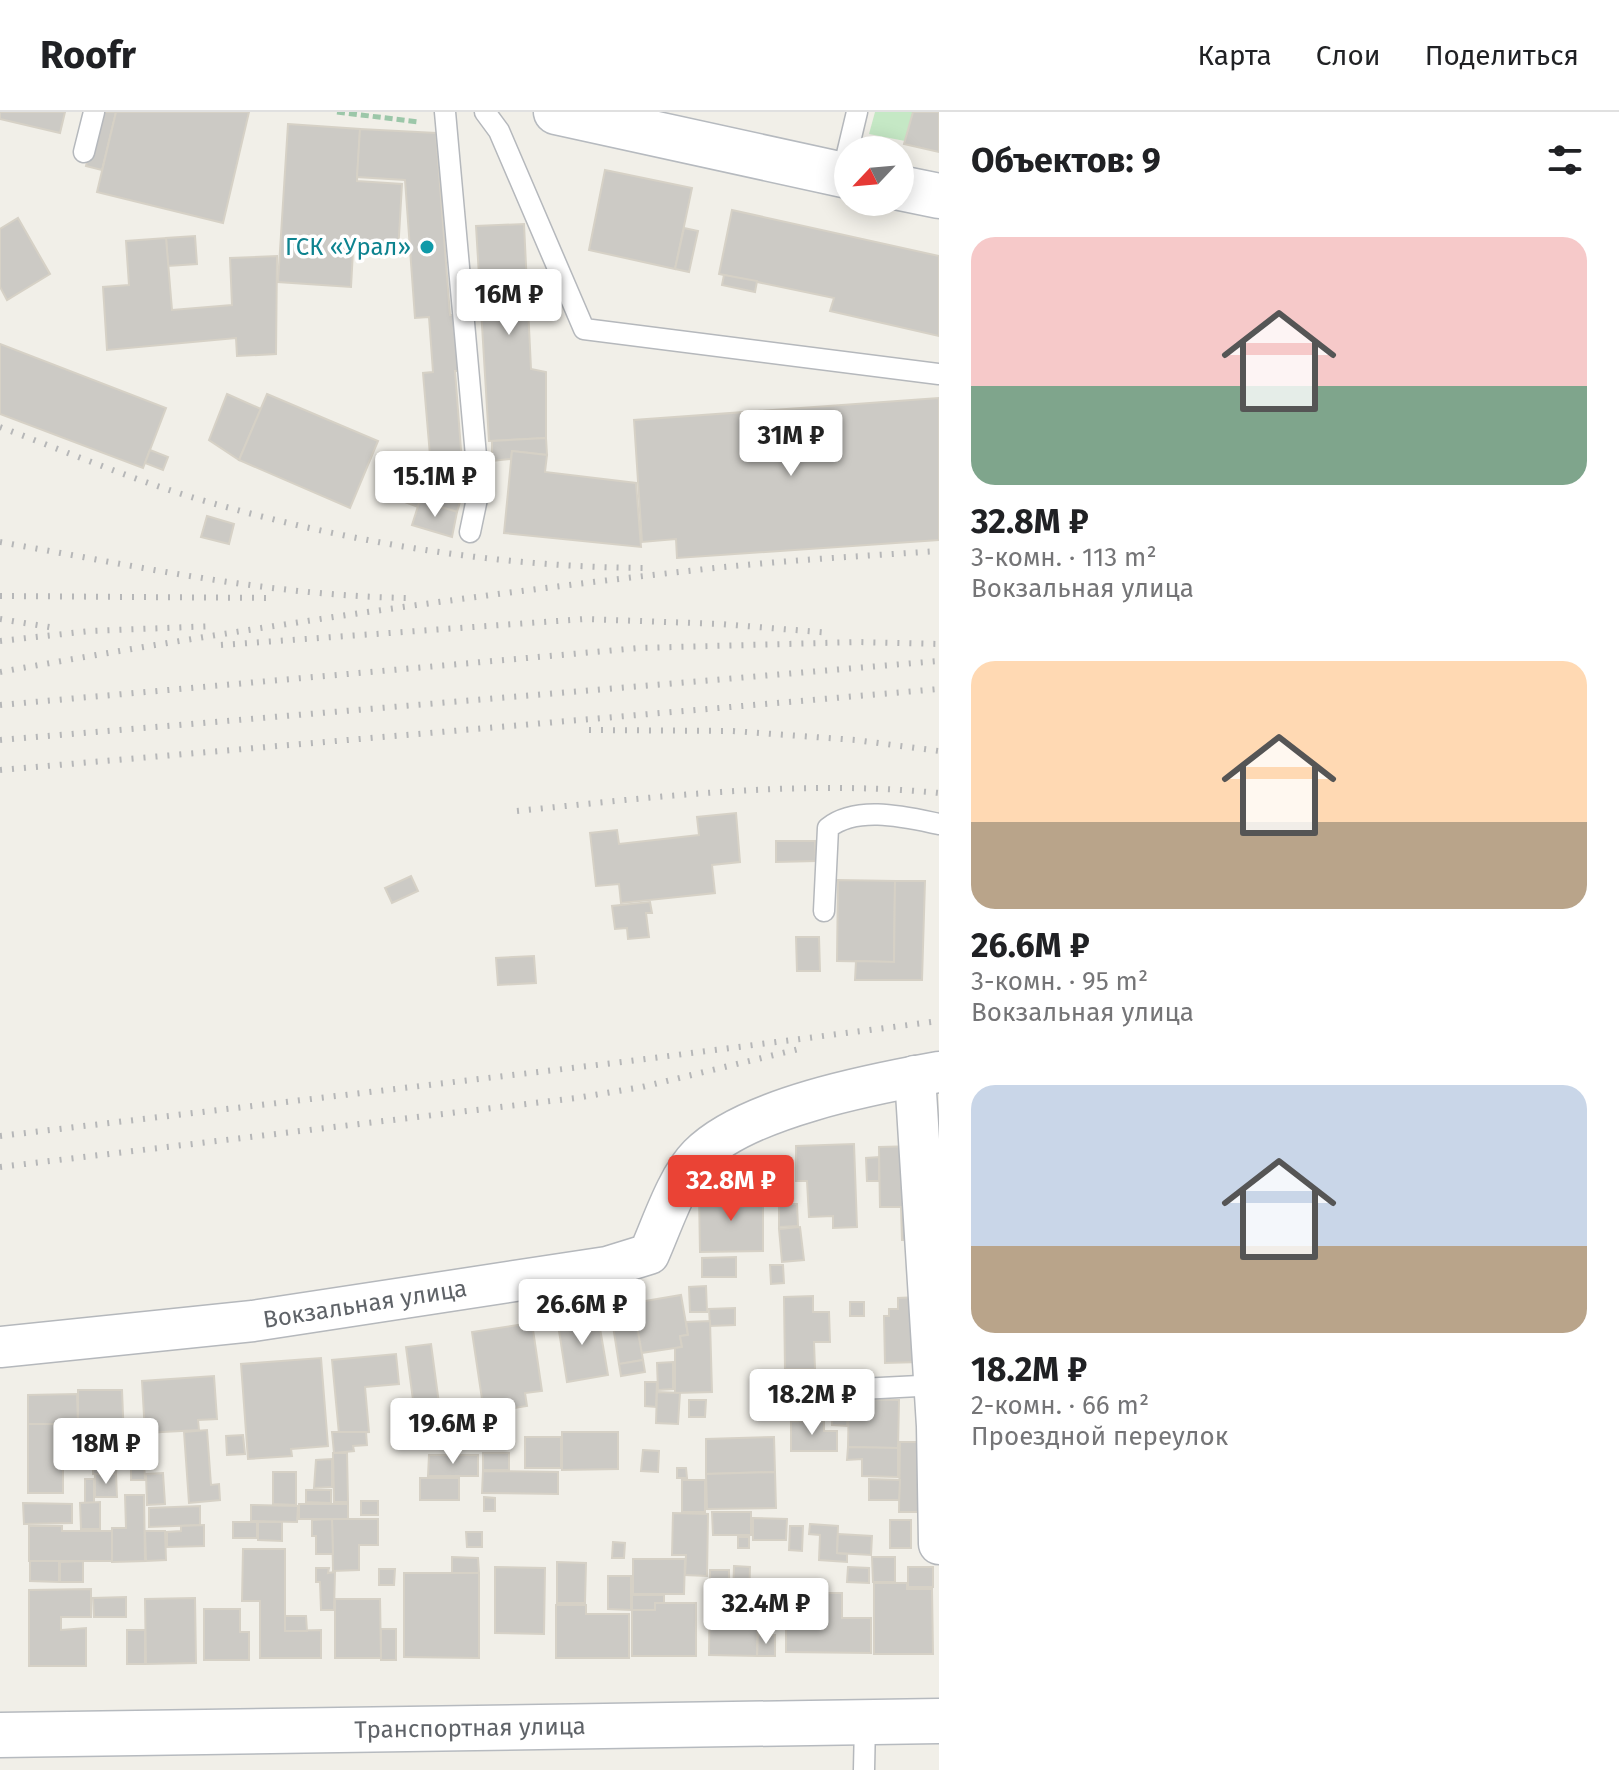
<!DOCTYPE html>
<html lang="ru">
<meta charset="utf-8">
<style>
:root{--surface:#fff;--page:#f2f2f2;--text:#202124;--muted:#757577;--line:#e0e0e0;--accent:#ea4335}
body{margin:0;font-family:"Fira Sans",sans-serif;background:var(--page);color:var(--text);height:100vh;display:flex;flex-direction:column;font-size:30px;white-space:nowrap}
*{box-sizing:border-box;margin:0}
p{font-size:26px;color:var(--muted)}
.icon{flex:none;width:44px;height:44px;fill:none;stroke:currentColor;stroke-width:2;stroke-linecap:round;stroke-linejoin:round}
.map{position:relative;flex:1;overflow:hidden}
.panel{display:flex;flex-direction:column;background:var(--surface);width:680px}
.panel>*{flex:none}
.needle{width:52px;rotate:244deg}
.fabs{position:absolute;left:834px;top:24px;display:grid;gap:16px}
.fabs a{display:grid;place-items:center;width:80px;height:80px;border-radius:50%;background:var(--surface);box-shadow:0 4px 20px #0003;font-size:40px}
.price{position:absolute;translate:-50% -68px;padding:0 18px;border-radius:8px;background:#fff;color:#222;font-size:26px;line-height:52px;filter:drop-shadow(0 2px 4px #0008)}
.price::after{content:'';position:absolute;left:50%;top:48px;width:24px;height:18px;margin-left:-12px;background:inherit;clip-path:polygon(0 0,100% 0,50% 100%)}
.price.on{background:var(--accent);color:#fff}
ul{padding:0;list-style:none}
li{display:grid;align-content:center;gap:16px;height:424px;padding:0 32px}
li span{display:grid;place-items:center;height:248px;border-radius:24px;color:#555}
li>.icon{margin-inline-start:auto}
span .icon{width:144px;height:144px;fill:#fffc;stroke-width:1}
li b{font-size:34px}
h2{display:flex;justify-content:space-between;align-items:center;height:96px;padding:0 32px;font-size:34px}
header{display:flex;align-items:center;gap:48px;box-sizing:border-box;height:112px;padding:0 40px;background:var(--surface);border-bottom:2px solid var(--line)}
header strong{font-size:38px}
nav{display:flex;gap:44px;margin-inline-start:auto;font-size:28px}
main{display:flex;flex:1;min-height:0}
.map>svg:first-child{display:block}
.green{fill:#c5e8c5}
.building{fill:#cccac5;stroke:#d6d1c6;stroke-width:2}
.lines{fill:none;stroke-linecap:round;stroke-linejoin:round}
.lane-casing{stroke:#b5b8bc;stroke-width:23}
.street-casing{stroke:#b5b8bc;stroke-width:43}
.secondary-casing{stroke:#b6babf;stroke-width:47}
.path{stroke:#9cc7a9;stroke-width:5;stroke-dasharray:8 4;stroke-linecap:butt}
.lane{stroke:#fff;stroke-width:20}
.street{stroke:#fff;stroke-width:40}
.secondary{stroke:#fff;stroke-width:44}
.rail{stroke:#b6b7b8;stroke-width:6;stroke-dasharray:2 10;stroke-linecap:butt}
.culture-dot{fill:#0f9aa8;stroke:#fff;stroke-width:3}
.labels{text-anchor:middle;stroke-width:7;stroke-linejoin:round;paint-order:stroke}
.culture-label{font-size:24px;fill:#0d838f;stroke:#fff;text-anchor:end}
.street-label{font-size:24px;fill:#5f6368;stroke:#fff}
</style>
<header>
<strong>Roofr</strong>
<nav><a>Карта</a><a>Слои</a><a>Поделиться</a></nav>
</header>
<main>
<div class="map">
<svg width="939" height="1658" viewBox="0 0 939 1658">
<rect width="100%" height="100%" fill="#f1efe8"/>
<!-- green -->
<polygon class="green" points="875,0 913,0 905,29 869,22"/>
<!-- building -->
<g class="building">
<polygon points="0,0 65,0 60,21 0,7"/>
<polygon points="99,0 116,0 102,58 86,54"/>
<polygon points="116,0 249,0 223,111 97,80"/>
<polygon points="913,0 939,0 939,40 904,32"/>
<polygon points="288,12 360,17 357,69 402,72 398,141 353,139 351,175 278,170"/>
<polygon points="360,17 436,21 450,203 454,203 459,259 455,259 464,377 432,367 423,261 433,260 429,205 415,206 405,68 357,65"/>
<polygon points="605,58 692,76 675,157 589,138"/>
<polygon points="732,98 939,144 939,224 830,199 834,186 719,162"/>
<polygon points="18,106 50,162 7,188 0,175 0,117"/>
<polygon points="524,112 531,257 546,260 546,326 489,329 476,114"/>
<polygon points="684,116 698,119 689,160 675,157"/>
<polygon points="195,124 197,152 168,154 166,126"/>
<polygon points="166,126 172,198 232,193 230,146 277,144 276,242 237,244 236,226 107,238 103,175 129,173 126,129"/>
<polygon points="724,163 757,169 755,180 722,173"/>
<polygon points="0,232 166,296 143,356 0,302"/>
<polygon points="227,282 261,297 239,348 209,328"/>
<polygon points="267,282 378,329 350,396 239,348"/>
<polygon points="939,286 939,428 677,446 676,427 642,430 634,308"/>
<polygon points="546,326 547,343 512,339 511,347 492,349 492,329"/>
<polygon points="150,338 168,345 163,358 145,351"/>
<polygon points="512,339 547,343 545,360 636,371 641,435 504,421"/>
<polygon points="409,359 432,367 425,390 420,388 418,395 399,388"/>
<polygon points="432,367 464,377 457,400 425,390"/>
<polygon points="420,388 457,400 452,425 412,413"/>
<polygon points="207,404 234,412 229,432 201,425"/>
<polygon points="736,701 740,750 712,753 715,781 621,791 619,772 596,774 590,721 617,718 619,732 699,723 697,705"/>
<polygon points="776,729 815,729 816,749 776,750"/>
<polygon points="411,764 418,779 392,791 385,776"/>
<polygon points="838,768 895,769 894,850 837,849"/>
<polygon points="895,769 925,769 922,868 855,868 856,849 894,850"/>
<polygon points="650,790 652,801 646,801 649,825 628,827 627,816 615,817 612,794"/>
<polygon points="796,825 819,825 820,859 797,859"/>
<polygon points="534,844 536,871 498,873 496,846"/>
<polygon points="854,1032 857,1115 833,1116 833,1104 809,1105 807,1069 796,1069 796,1034"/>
<polygon points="917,1034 919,1095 880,1095 879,1035"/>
<polygon points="879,1045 879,1069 867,1069 866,1046"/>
<polygon points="766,1047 768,1081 736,1082 736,1048"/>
<polygon points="763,1082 763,1139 700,1140 699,1083"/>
<polygon points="779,1092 797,1092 798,1114 779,1115"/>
<polygon points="901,1095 918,1095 919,1128 902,1128"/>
<polygon points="800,1115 804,1148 782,1150 779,1117"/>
<polygon points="736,1145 736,1165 702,1165 702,1146"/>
<polygon points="770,1153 783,1153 784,1171 771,1172"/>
<polygon points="706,1174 707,1200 690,1200 689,1175"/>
<polygon points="681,1183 688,1223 680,1224 682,1235 641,1241 633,1191"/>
<polygon points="813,1184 813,1200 829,1200 830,1230 814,1230 815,1257 785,1257 784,1185"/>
<polygon points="919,1185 920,1250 885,1251 884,1204 889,1204 889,1197 898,1197 898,1186"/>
<rect x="850" y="1190" width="14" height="14"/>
<polygon points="633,1191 643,1248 619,1252 610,1195"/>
<polygon points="735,1196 735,1213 710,1214 709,1197"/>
<polygon points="597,1199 608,1263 567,1270 557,1206"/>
<polygon points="710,1209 712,1280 675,1281 675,1236 682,1235 680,1224 688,1223 686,1210"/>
<polygon points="532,1211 542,1279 525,1281 527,1294 488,1300 486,1287 482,1287 472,1220"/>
<polygon points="431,1232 440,1299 415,1303 406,1235"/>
<polygon points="396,1242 399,1272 365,1275 369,1320 339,1322 332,1248"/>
<polygon points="321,1246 328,1334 291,1337 292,1344 248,1347 241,1252"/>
<polygon points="643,1248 645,1260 621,1264 619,1252"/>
<polygon points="673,1250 673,1277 658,1278 657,1251"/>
<polygon points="786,1263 787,1291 769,1292 769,1264"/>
<polygon points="214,1264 217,1307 198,1308 199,1318 145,1321 142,1269"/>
<polygon points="645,1270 657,1270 656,1295 645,1294"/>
<polygon points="78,1278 122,1278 124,1328 63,1329 63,1312 78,1312"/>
<polygon points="657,1280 680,1281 678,1312 656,1311"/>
<polygon points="77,1282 78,1312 28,1312 28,1283"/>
<polygon points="849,1287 899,1288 898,1336 848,1335"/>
<polygon points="689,1288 706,1288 705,1305 689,1305"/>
<polygon points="833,1288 848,1288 847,1314 832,1313"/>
<polygon points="791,1309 824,1310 824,1319 837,1319 837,1339 791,1339"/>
<rect x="28" y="1312" width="35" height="69"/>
<polygon points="207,1318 211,1373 219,1372 220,1388 189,1391 184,1320"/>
<polygon points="332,1320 366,1320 367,1333 353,1334 354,1339 334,1341"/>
<polygon points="562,1320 618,1320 618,1357 562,1358"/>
<polygon points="243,1323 245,1342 227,1343 226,1324"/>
<rect x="525" y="1325" width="36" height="31"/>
<polygon points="774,1325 775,1360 706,1362 706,1327"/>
<polygon points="97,1328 97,1348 81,1348 80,1340 63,1341 63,1329"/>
<polygon points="122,1328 122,1349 98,1350 98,1329"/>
<polygon points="900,1330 932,1330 931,1400 899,1400"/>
<polygon points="848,1335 898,1336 898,1365 862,1364 862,1347 847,1348"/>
<polygon points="643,1338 659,1339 658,1360 641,1359"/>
<polygon points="333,1341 347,1341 348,1390 334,1390"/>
<rect x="483" y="1341" width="26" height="17"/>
<polygon points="429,1343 478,1343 478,1364 428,1364"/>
<polygon points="332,1347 332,1375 314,1376 316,1348"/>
<polygon points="117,1350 116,1362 93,1362 93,1351"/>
<polygon points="131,1350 144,1350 145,1368 131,1368"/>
<polygon points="677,1356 686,1356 687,1366 677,1366"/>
<polygon points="483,1359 558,1360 558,1382 482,1381"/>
<polygon points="273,1360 296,1360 296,1393 273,1392"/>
<polygon points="775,1360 776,1396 707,1397 706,1362"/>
<polygon points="163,1361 165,1392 147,1393 146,1362"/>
<polygon points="95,1362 116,1362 117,1385 95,1385"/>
<rect x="420" y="1366" width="39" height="22"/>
<rect x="85" y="1367" width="9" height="24"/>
<polygon points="869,1367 900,1368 899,1388 869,1388"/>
<rect x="682" y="1368" width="23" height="32"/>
<polygon points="306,1378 331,1378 331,1391 306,1390"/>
<polygon points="125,1383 144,1383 145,1449 112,1450 112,1416 126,1416"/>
<polygon points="484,1385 495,1386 495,1399 484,1399"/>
<rect x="361" y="1389" width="17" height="14"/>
<polygon points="100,1390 100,1417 81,1417 80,1391"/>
<polygon points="23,1391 72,1392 72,1411 24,1412"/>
<rect x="299" y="1392" width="49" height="15"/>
<polygon points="251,1393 298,1394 297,1410 251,1409"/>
<polygon points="200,1394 200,1413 149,1415 149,1396"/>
<polygon points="712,1400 751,1400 751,1423 713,1423"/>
<polygon points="673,1401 708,1402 707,1464 685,1463 686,1443 672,1443"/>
<polygon points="753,1406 787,1407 786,1428 753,1428"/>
<polygon points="332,1407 378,1407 378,1433 359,1433 359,1458 333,1459"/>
<polygon points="332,1407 333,1442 316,1442 316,1424 312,1424 312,1408"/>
<rect x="890" y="1408" width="21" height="28"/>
<rect x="233" y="1410" width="24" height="16"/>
<polygon points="258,1410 282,1410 282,1429 258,1428"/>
<polygon points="810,1412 838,1414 837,1441 847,1442 847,1450 819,1448 820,1423 809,1422"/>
<polygon points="204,1413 204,1434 167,1435 167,1420 181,1419 181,1414"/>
<polygon points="29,1414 62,1414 62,1419 112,1419 112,1449 29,1449"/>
<polygon points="790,1414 803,1414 802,1439 789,1438"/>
<polygon points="145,1419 165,1419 166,1448 146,1449"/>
<polygon points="466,1420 482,1420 482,1435 467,1435"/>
<polygon points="838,1422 872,1424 871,1443 837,1441"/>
<rect x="738" y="1425" width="11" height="11"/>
<polygon points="613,1430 625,1431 624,1446 612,1446"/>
<polygon points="243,1437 285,1437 285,1519 321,1518 321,1546 260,1546 260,1489 242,1489"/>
<polygon points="452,1445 478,1446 479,1461 452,1462"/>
<polygon points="872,1445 895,1445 895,1470 873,1470"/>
<polygon points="633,1447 685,1447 684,1482 633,1482"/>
<polygon points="30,1449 59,1449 59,1470 30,1469"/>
<polygon points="83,1449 83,1470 60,1470 60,1450"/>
<polygon points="557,1450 586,1451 585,1491 557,1491"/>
<polygon points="734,1454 750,1455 749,1485 733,1484"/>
<polygon points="495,1455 545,1456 544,1522 495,1521"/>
<polygon points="848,1455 869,1456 869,1471 847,1470"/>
<rect x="908" y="1455" width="25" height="20"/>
<polygon points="316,1456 329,1456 328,1461 335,1460 334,1498 321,1498 320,1470 316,1470"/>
<polygon points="379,1457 395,1457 394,1473 379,1473"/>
<polygon points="710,1458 729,1458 729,1487 751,1488 751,1497 758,1496 757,1544 709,1543"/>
<polygon points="404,1461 479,1461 479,1546 404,1545"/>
<polygon points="608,1464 631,1464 631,1498 608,1497"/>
<polygon points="874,1471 907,1471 907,1477 932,1477 933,1542 874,1542"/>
<polygon points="91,1477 91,1505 61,1505 61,1518 86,1516 86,1554 29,1554 29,1478"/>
<polygon points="786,1481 842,1481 842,1506 871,1506 871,1541 786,1540"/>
<polygon points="632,1483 664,1483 664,1491 655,1491 655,1498 632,1498"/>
<polygon points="126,1485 126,1505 94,1505 93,1486"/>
<polygon points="195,1486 196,1551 146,1552 145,1487"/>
<polygon points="335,1487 380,1487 381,1546 335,1546"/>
<polygon points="655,1491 696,1491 696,1544 632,1544 632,1498 655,1498"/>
<polygon points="556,1493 586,1493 586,1502 629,1502 629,1546 556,1546"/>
<polygon points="204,1497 240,1497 240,1520 249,1520 249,1548 204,1548"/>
<polygon points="285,1504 306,1504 307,1519 285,1519"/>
<rect x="381" y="1517" width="15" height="31"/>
<rect x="127" y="1518" width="18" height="34"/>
<polygon points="758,1523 775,1523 775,1544 757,1544"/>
</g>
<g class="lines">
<!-- lane casing -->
<g class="lane-casing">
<g id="lane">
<polyline points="445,0 479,377 470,420"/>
<polyline points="485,0 499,19 584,217 939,262"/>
<polyline points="84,40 94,0"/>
<polyline points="842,63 857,0"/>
<path d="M824 799 828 716C857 693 905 705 939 712"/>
<polyline points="801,1280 939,1273"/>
<polyline points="864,1658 865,1611"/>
</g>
</g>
<!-- street casing -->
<g class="street-casing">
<g id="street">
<polyline points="915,964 937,1314 939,1432"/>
<path d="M0 1235 253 1209 607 1155 649 1142C662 1113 677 1066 699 1044 746 996 873 972 939 960"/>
</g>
</g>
<!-- secondary casing -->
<g class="secondary-casing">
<g id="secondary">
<polyline points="556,0 848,64"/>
<polyline points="900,76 939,84"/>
<polyline points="0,1623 939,1609"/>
</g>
</g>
<!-- path -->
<polyline class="path" points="337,0 419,10"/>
<!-- lane -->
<use href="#lane" class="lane"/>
<!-- street -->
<use href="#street" class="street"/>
<!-- secondary -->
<use href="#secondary" class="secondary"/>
<!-- rail -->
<g class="rail">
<path d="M0 315C70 341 140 371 212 391 352 431 499 455 645 456"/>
<path d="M0 430C136 454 271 484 410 486"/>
<polyline points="0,484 272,486"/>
<polyline points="0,507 55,516"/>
<polyline points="0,529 90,519 215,514"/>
<polyline points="221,533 585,507 721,512 831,521"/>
<path d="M0 560C237 517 476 482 715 456 789 448 864 444 939 439"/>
<polyline points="0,593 639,536 858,530 939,532"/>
<polyline points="589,618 733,619 855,628 939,639"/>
<polyline points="0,628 939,549"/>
<polyline points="0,658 939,577"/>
<path d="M517 699C656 685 799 667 939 681"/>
<polyline points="0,1024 622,950 939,909"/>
<polyline points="0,1055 576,986 642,975 803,936"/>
</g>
</g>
<!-- markers -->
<circle class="culture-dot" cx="427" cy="135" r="8"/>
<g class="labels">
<!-- culture labels -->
<g class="culture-label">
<text x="411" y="143">ГСК «Урал»</text>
</g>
<!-- street labels -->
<g class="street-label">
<text transform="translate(365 1192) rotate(-9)" y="8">Вокзальная улица</text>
<text transform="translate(470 1616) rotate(-1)" y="8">Транспортная улица</text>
</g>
</g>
</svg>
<div class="fabs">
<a><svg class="needle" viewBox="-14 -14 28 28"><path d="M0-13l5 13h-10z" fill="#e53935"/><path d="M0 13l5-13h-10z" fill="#757577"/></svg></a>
</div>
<b class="price" style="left:509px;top:225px">16M ₽</b>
<b class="price" style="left:791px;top:366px">31M ₽</b>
<b class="price" style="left:435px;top:407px">15.1M ₽</b>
<b class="price on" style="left:731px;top:1111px">32.8M ₽</b>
<b class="price" style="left:582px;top:1235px">26.6M ₽</b>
<b class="price" style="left:812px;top:1325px">18.2M ₽</b>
<b class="price" style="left:453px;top:1354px">19.6M ₽</b>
<b class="price" style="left:106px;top:1374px">18M ₽</b>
<b class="price" style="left:766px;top:1534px">32.4M ₽</b>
</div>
<section class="panel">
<h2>Объектов: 9<svg class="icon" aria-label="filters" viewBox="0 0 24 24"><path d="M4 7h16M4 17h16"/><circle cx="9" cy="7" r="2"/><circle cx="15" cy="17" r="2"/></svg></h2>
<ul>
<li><span style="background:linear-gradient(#f6c9c9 60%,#7fa58c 0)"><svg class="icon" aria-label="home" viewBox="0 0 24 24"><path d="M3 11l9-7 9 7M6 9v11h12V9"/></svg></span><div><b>32.8M ₽</b><p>3-комн. · 113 m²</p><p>Вокзальная улица</p></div></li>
<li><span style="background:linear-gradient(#ffd9b3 65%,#b9a48a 0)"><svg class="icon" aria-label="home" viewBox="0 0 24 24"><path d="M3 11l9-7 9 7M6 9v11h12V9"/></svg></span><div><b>26.6M ₽</b><p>3-комн. · 95 m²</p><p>Вокзальная улица</p></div></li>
<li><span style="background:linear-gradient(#c9d6e8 65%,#b9a48a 0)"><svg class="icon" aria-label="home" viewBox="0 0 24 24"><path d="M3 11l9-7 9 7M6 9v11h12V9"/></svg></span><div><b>18.2M ₽</b><p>2-комн. · 66 m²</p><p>Проездной переулок</p></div></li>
</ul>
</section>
</main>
